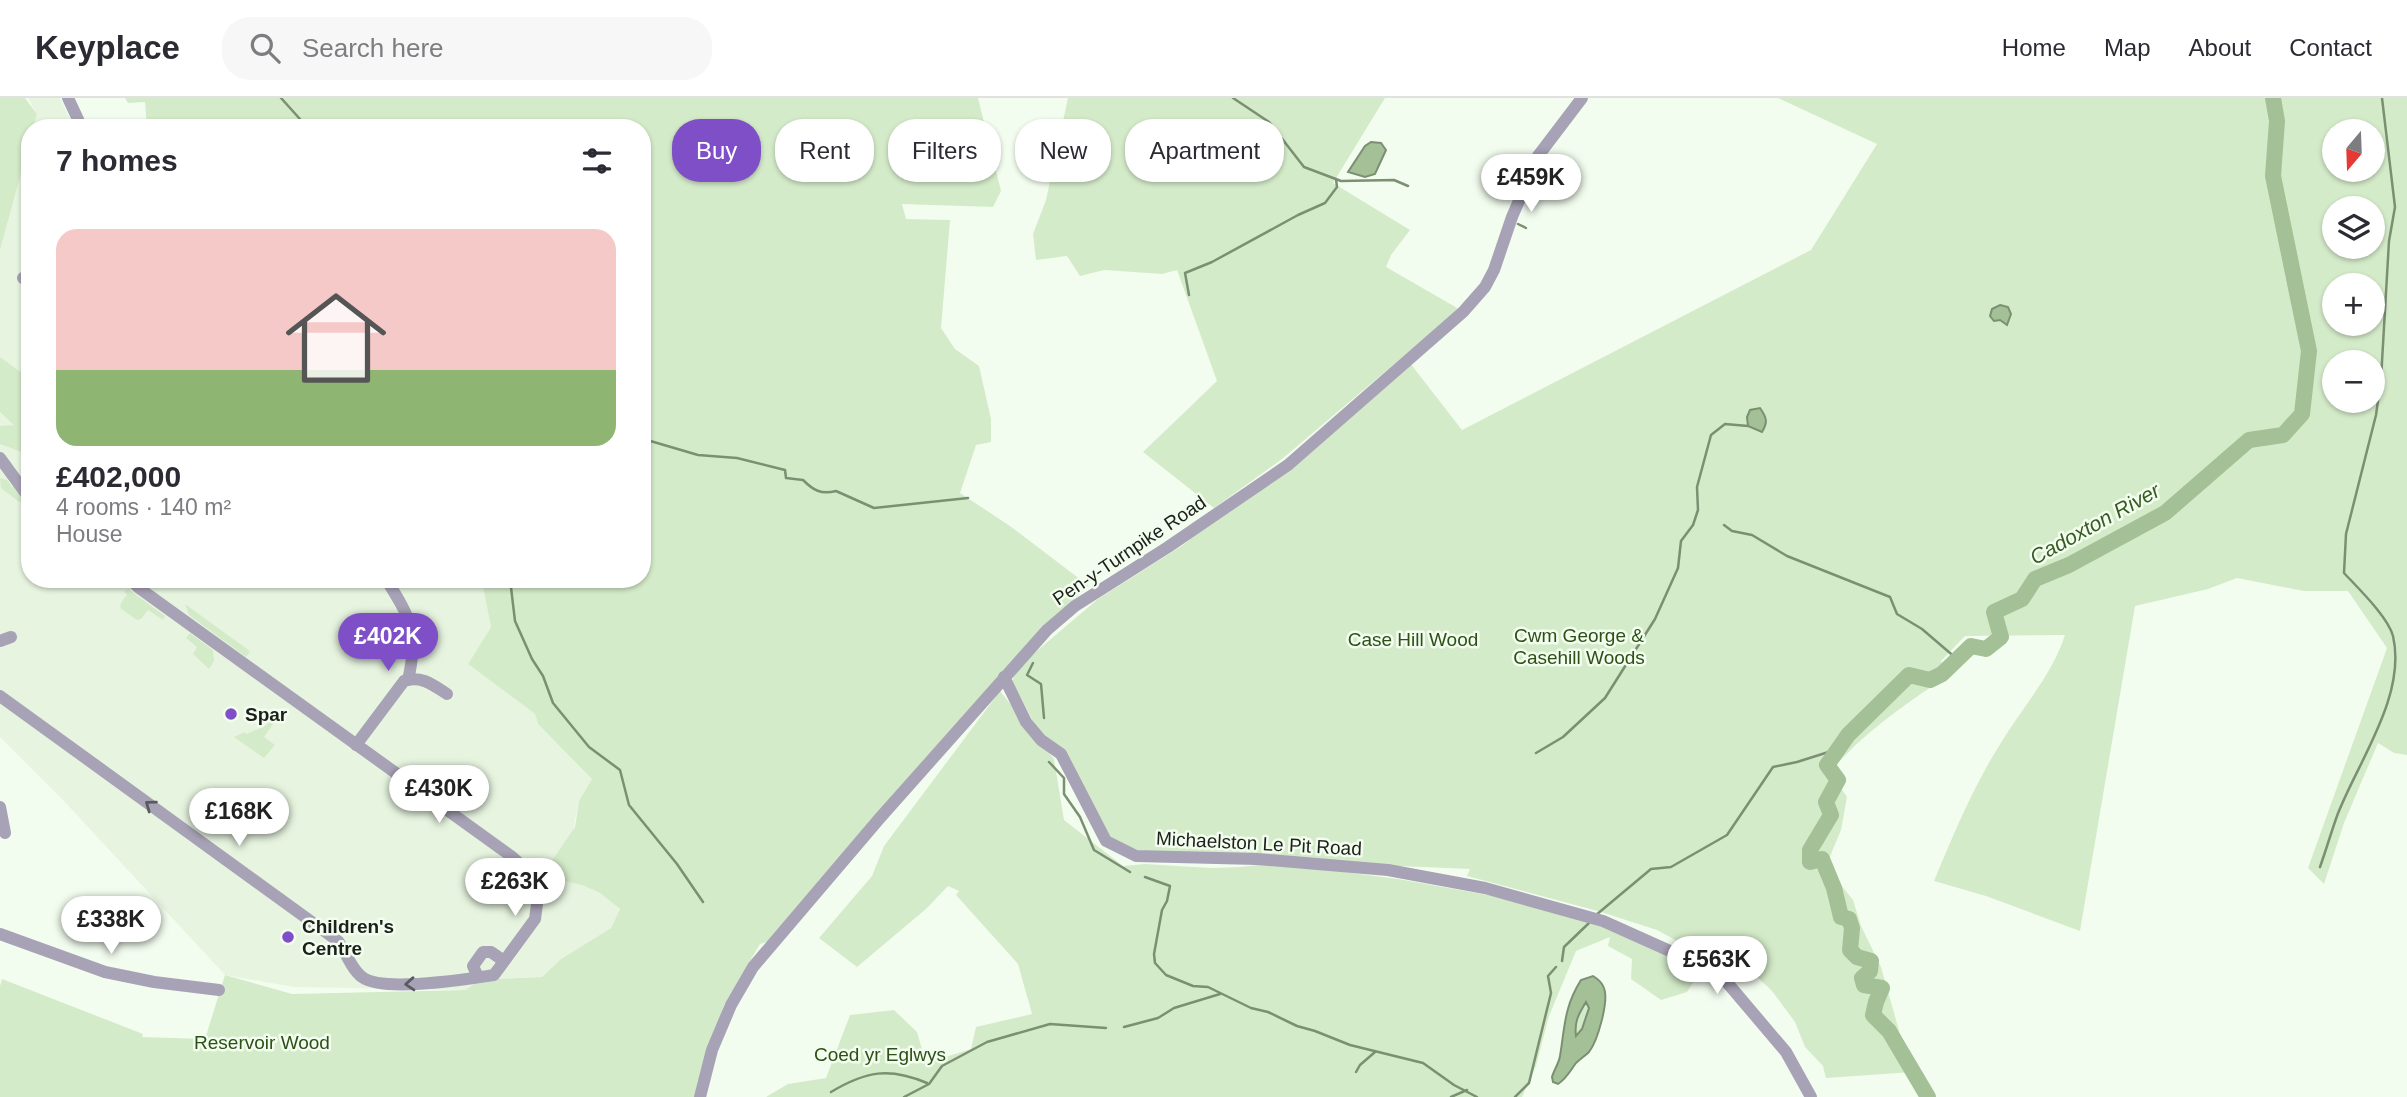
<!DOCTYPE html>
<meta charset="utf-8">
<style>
:root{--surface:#fff;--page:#f7f7f7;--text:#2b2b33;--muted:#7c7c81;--line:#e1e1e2;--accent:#7f4fc8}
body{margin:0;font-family:Arial,sans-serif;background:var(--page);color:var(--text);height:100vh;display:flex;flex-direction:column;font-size:26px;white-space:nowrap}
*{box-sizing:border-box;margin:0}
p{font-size:23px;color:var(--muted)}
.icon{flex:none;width:38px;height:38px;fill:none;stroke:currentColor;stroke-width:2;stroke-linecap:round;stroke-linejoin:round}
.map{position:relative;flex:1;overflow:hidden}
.drawer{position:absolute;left:21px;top:21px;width:630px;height:469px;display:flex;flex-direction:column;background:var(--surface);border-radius:28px;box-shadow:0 2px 5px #0004}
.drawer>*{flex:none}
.hud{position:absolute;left:672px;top:21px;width:665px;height:63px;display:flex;gap:14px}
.needle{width:46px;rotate:199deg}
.controls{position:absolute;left:2322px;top:21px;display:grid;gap:14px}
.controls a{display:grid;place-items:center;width:63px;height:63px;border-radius:50%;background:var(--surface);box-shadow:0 2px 5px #0004;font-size:35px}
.price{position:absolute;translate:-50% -60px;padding:0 16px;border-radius:24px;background:#fff;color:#222;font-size:23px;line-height:46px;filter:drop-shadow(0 2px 4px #0008)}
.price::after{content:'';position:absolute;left:50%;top:42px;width:21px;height:16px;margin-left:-10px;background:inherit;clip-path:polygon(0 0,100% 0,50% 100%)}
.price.on{background:var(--accent);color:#fff}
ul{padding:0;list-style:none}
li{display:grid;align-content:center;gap:14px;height:371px;padding:0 35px}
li+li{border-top:2px solid var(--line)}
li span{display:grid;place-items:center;height:217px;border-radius:21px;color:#555}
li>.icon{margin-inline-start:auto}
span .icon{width:126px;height:126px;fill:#fffc;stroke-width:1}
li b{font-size:30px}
h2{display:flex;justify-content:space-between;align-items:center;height:84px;padding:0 35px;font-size:30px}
.tag{padding:0 24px;border-radius:28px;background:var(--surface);box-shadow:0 2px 5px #0004;font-size:24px;line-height:63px}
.tag.on{background:var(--accent);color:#fff}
header{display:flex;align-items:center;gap:42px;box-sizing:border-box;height:98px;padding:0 35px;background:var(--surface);border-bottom:2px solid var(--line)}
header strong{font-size:33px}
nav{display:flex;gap:38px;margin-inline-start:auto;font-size:24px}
.search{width:490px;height:63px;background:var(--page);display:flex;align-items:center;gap:18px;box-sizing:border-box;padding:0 24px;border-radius:28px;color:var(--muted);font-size:26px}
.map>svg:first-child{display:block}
.built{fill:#e7f5e0}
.green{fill:#d4ebc9;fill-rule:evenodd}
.water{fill:#a4c097;stroke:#7b9072;stroke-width:2;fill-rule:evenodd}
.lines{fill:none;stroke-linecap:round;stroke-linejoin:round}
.stream{stroke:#7b9072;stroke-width:2.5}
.river{stroke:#a4c097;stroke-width:16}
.minor{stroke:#a8a2b6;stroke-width:12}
.oneway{stroke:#5b5a60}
.poi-dot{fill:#7f4fc8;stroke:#f3fdef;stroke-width:2.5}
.labels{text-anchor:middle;stroke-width:5;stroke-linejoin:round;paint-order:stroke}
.street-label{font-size:19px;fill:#1c201a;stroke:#f3fdef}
.park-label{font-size:19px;fill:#2c5016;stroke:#f3fdef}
.poi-label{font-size:19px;font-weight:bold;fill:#1c201a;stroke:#f3fdef;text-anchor:start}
.water-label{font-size:21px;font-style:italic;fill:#375b22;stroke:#f3fdef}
</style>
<header>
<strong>Keyplace</strong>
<div class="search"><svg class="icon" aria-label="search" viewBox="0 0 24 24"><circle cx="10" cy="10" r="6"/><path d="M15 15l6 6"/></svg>Search here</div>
<nav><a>Home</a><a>Map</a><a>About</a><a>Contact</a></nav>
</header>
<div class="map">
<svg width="2407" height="999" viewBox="0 0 2407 999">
<rect width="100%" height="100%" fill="#f3fdef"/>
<!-- built -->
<g class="built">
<polygon points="28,0 60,0 74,30 33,30 37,16"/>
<polygon points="30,43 30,481 478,481 483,489 491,529 468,566 535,616 538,626 593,681 579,703 563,783 582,787 600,795 620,811 611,830 561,861 542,879 479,882 466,892 294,889 225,877 63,702 0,639 0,152"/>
</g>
<!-- green -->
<g class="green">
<polygon points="0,0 25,0 37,16 33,30 30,30 30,43 0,152"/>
<polygon points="125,0 978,0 1001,93 993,109 902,106 906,121 950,122 941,230 955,251 979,268 991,321 991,344 976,347 960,395 1010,428 1089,488 1038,535 767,844 760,846 724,907 695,999 0,999 0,888 2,881 143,936 142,939 205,941 225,877 292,896 466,892 479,882 542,879 561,861 611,830 620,811 600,795 582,787 563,783 549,767 575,729 579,703 592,681 538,626 535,616 468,566 491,529 483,489 478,481 642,481 642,30 147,30 145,4 128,5"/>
<polygon points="1068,0 1385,0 1333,85 1410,132 1391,157 1386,169 1459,211 1282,361 1214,410 1143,354 1217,283 1177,172 1162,176 1104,172 1080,178 1067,158 1036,162 1033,136 1046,102"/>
<path d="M1778 0H2407V657L2394 655 2378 645 2344 725 2324 786 2308 770 2387 550 2348 493H2304L2237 480 2208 491 2135 508 2080 833 1986 798 1934 783C1954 735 1974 687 2002 643 2023 609 2053 575 2065 537L1965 538 1941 563 1952 575C1907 605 1865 633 1830 674L1847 699 1841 732 1826 768 1853 802 1861 828 1881 869 1902 943 1913 974 1826 980 1823 968 1805 949 1795 924 1772 893 1754 876 1710 861 1657 832 1601 814 1467 778 1470 771 1140 757 1108 741 1088 705 1043 642 1012 583 1019 568 1098 501 1183 447 1262 384 1307 358 1410 265 1462 332 1811 152 1877 46ZM2334 33H2373V72H2334ZM2334 110H2373V149H2334ZM2334 187H2373V226H2334ZM2334 264H2373V303H2334Z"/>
<polygon points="0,259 30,281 30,357 0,346 0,328 14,327 0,314"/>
<polygon points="0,380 7,382 12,389 14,388 29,408 22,403 19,404 1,390"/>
<polygon points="128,491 165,518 163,522 148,512 141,521 137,522 120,510 121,505 127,496 124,494"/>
<polygon points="185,506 247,551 250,554 246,559 189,517"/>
<polygon points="190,535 213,552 214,563 209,571 193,556 197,549 186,540"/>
<polygon points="1000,593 1054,661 1064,722 1123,768 1145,766 1211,770 1241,769 1275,765 1398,781 1488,797 1610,828 1701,872 1687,894 1661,902 1631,881 1632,861 1608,848 1610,839 1576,853 1549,918 1536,968 1522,999 766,999 788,986 826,980 850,917 894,912 917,934 926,965 971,951 976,929 1032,916 1018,866 956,797 959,793 948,788 926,811 857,869 819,840 872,778 884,748"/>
<polygon points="273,620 276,622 264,639 275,647 264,660 234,639 245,634 246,636 265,628"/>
<path d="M1586 904 1589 910 1582 931 1576 939C1574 923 1579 917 1586 904Z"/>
</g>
<!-- water -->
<g class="water">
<polygon points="1371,44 1381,45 1386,52 1375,76 1365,79 1348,74 1365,48"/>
<polygon points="2000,207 2008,209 2011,216 2007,227 2000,222 1994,223 1990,218 1992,211"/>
<path d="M1760 310C1767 320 1768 324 1762 334L1748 328 1747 319 1750 312Z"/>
<path d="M1593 878C1598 881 1602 884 1604 890 1609 903 1598 942 1589 954 1585 958 1580 961 1576 965 1570 973 1567 980 1558 986L1553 984 1552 979C1554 972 1559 965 1560 958 1565 928 1564 909 1581 882ZM1586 904 1589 910 1582 931 1576 938C1574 923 1579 916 1586 904Z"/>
</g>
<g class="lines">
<!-- stream -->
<g class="stream">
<polyline points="281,0 308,30"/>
<polyline points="1233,0 1269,24 1304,69 1341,83 1394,82 1408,88"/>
<polyline points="1518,126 1526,130"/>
<polyline points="1189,197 1185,175 1212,164 1298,117 1325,105 1337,89 1336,81"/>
<path d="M642 346 647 342 698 357 737 360 785 372 786 380 803 382C813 392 821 397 836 393L874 410 968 400"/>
<polyline points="1724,427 1732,433 1752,437 1787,458 1890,499 1897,516 1922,531 1957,561"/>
<polyline points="510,481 515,523 532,561 543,578 553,605 589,649 620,672 629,707 677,766 703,804"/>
<polyline points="1033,565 1027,577 1041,586 1044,620"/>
<polyline points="1536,655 1563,639 1605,600 1655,521 1678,470 1681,443 1693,427 1698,412 1697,389 1711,337 1725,326 1748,328"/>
<polyline points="1049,664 1064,680 1064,696 1080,719 1094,752 1130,774"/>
<path d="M2320 769C2326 752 2331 735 2337 718 2357 665 2407 598 2393 538 2388 519 2358 490 2344 475L2346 436 2376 317 2381 281 2389 143 2395 109 2382 0"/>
<polyline points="1145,779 1170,788 1167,803 1162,812 1154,856 1155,865 1166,877 1193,888 1208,889 1251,910 1268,914 1297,928 1315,933 1350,947 1423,965 1454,987 1477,999"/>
<polyline points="1596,817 1651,771 1671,769 1727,737 1773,669 1797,664 1838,651"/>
<polyline points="1562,863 1564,849 1589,825"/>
<polyline points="1124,929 1158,920 1174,910 1220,896"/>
<polyline points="1356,974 1360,967 1375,954"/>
<path d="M831 994C866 973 889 969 927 985"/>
<polyline points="904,999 929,986 942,968 987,944 1050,926 1106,930"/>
<polyline points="1451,999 1467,992"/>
<polyline points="1515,999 1529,985 1551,895 1548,878 1556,869"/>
</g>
<!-- river -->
<polyline class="river" points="1928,999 1889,933 1873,917 1876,904 1882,890 1864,887 1862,880 1870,873 1871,863 1857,859 1850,852 1852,830 1849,821 1841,819 1834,790 1822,761 1810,764 1810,752 1831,717 1826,704 1838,682 1827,667 1848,637 1909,577 1930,582 1942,576 1971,548 1986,551 2001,539 1994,514 2022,501 2035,481 2069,467 2165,415 2249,342 2283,337 2302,316 2309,253 2273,78 2277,23 2273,0"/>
<!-- minor -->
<g class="minor">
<polyline points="68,0 82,30"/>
<polyline points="23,180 30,185"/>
<polyline points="0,360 30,401"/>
<path d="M386 481C411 521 419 535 408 582"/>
<polyline points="0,543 11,539"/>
<polyline points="1004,579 1026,624 1041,642 1061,656 1106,743 1136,758 1257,761 1388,772 1485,790 1603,823 1719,875 1786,954 1811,999"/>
<path d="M0 598 338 843C345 853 352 872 362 879 383 895 467 881 494 877L535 821 540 784 511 758 139 490 130 481"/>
<path d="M356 647 404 583C421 577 433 587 447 596"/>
<polyline points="0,709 5,735"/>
<polyline points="0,836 105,874 154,884 219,892"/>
<polyline points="478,879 473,868 483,854 491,854 504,863"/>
<polyline points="700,999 712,952 731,907 753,869 879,721 1047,532 1075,508 1168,449 1288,367 1463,214 1485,189 1494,172 1512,119 1538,58 1582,0"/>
</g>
</g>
<!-- one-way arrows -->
<defs><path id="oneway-chevron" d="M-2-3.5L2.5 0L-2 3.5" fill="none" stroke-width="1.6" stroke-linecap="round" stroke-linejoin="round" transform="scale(1.75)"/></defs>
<g class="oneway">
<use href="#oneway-chevron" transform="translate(150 707) rotate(-144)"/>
<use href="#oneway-chevron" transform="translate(410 886) rotate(176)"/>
</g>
<!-- markers -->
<g class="poi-dot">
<circle cx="231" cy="616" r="7"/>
<circle cx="288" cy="839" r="7"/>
</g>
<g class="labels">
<!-- street labels -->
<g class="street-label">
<text transform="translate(1129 452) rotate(-34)" y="7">Pen-y-Turnpike Road</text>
<text transform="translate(1259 745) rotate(3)" y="7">Michaelston Le Pit Road</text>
</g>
<!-- park labels -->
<g class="park-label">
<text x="1579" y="544">Cwm George &amp;<tspan x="1579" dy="22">Casehill Woods</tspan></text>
<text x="1413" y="548">Case Hill Wood</text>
<text x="262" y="951">Reservoir Wood</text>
<text x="880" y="963">Coed yr Eglwys</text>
</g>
<!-- poi labels -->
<g class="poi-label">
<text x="245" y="623">Spar</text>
<text x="302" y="835">Children's<tspan x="302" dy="22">Centre</tspan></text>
</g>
<!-- water labels -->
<g class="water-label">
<text transform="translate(2095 426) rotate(-29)" y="7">Cadoxton River</text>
</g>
</g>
</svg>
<div class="controls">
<a><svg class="needle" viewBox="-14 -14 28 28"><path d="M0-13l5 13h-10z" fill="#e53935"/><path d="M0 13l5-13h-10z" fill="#7c7c81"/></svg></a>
<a><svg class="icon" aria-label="layers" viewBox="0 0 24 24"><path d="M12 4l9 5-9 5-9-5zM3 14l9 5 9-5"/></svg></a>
<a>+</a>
<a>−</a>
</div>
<b class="price" style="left:1531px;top:116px">£459K</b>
<b class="price on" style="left:388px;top:575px">£402K</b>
<b class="price" style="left:439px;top:727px">£430K</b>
<b class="price" style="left:239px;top:750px">£168K</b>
<b class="price" style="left:515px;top:820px">£263K</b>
<b class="price" style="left:111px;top:858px">£338K</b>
<b class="price" style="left:1717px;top:898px">£563K</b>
<div class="hud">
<a class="tag on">Buy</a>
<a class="tag">Rent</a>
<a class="tag">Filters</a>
<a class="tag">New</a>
<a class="tag">Apartment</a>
</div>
<section class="drawer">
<h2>7 homes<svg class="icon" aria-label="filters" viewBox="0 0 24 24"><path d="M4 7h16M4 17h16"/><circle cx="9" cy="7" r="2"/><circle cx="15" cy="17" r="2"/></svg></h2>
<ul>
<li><span style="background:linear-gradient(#f6c9c9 65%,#8fb573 0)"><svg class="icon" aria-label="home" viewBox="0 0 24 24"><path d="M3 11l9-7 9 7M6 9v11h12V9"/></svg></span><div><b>£402,000</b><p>4 rooms · 140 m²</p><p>House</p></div></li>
</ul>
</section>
</div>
